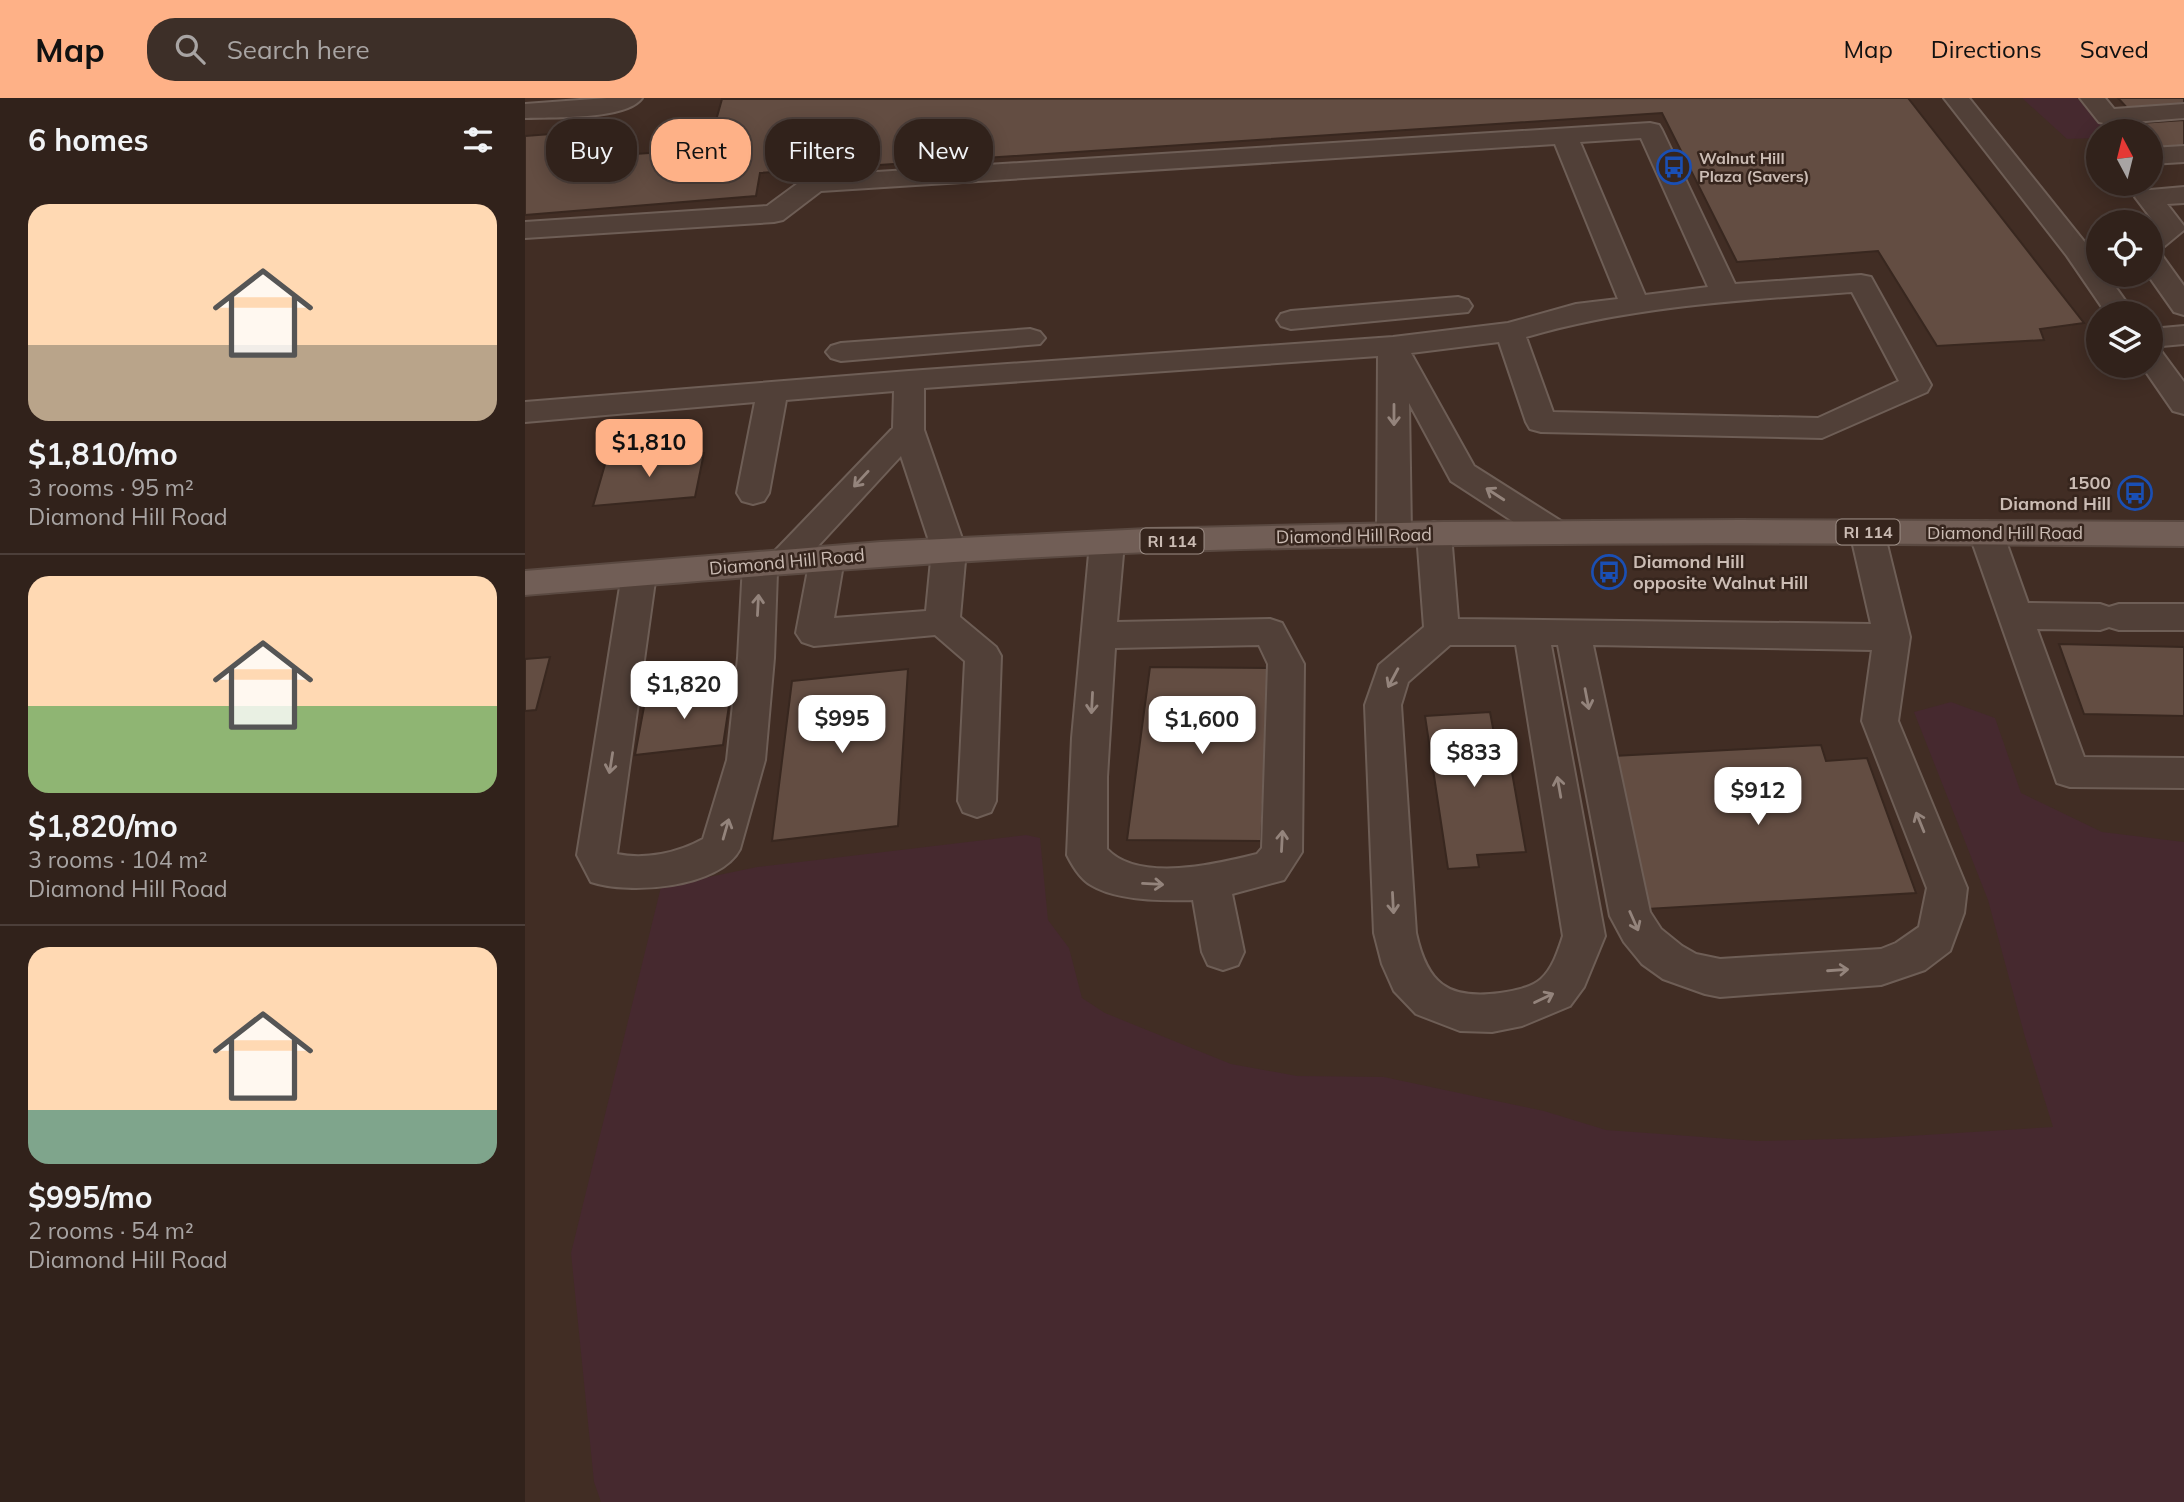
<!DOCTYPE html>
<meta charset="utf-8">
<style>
:root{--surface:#31221b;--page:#3d2f28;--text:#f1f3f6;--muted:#a8a4a3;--line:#4c3f3a;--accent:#feb187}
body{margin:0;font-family:Mulish,sans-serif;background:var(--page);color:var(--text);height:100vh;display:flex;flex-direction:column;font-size:26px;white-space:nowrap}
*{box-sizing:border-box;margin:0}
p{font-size:23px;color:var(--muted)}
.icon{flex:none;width:38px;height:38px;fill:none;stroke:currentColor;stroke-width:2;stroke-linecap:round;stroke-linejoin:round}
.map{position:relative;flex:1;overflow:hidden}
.side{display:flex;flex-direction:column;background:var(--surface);width:525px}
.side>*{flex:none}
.top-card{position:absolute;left:21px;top:21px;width:665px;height:63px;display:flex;gap:14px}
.needle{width:46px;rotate:353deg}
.controls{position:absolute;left:1561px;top:21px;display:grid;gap:14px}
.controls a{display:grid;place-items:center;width:77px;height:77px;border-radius:50%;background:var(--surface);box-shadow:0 4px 18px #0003,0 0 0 2px var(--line);font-size:35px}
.price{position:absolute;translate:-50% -60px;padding:0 16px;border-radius:14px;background:#fff;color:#222;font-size:23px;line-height:46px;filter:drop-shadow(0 2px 4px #0008)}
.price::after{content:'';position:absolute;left:50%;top:42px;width:21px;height:16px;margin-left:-10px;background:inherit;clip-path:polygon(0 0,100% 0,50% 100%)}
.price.active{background:var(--accent);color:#111}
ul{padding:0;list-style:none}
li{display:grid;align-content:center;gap:14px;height:371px;padding:0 28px}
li+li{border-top:2px solid var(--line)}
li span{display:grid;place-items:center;height:217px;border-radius:21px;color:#555}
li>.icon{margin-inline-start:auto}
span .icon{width:126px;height:126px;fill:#fffc;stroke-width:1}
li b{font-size:30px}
h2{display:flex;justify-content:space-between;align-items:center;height:84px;padding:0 28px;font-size:30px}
.pill{padding:0 24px;border-radius:28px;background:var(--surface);box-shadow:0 4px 18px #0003,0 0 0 2px var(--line);font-size:24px;line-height:63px}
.pill.active{background:var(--accent);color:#111}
header{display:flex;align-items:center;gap:42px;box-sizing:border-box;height:98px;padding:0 35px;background:var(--accent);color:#111}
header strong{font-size:33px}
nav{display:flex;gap:38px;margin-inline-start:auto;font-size:24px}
.search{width:490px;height:63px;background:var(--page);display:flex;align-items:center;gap:18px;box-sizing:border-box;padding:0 24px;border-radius:28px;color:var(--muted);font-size:26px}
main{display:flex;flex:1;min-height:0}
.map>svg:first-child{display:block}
.green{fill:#46292f}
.building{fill:#634d42;stroke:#38271f;stroke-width:2}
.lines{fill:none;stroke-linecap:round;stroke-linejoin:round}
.minor-casing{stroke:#6e5e56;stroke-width:4}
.major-casing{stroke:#5a4941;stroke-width:4}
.minor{fill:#514038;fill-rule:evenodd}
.major{fill:#715e56;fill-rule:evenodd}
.oneway{stroke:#94847c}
.labels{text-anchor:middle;stroke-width:5;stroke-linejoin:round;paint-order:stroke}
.far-poi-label{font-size:16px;font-weight:bold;fill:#cbbcb4;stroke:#36251d;text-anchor:start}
.shield{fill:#36251d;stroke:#9e8f87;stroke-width:2}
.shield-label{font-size:16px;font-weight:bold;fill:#cbbcb4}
.poi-label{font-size:18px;font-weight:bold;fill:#cbbcb4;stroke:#36251d;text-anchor:end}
.street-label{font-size:18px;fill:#cbbcb4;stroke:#36251d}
</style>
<header>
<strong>Map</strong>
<div class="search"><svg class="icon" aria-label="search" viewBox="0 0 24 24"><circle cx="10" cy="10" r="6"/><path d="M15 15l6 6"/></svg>Search here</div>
<nav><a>Map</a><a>Directions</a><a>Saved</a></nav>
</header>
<main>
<section class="side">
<h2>6 homes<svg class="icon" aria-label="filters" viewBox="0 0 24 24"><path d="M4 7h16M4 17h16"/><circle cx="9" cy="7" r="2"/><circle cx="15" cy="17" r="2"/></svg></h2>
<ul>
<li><span style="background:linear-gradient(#ffd9b3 65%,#b9a48a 0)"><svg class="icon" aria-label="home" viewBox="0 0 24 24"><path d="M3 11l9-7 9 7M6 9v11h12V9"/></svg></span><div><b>$1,810/mo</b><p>3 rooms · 95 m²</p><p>Diamond Hill Road</p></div></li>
<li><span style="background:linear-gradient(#ffd9b3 60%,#8fb573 0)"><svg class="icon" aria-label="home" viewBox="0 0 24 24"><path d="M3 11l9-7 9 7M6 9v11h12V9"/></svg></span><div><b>$1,820/mo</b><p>3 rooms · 104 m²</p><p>Diamond Hill Road</p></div></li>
<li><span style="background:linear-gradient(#ffd9b3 75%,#7fa58c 0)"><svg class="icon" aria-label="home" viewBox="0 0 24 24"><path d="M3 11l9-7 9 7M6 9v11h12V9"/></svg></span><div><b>$995/mo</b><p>2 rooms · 54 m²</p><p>Diamond Hill Road</p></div></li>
</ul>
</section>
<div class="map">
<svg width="1659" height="1404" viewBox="0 0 1659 1404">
<rect width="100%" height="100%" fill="#412d24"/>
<!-- green -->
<g class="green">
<polygon points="1497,0 1552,0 1582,33 1573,33 1573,40 1542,41"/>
<polygon points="1426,604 1470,620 1496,695 1577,734 1659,744 1659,1404 76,1404 69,1384 46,1155 136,789 232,769 501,737 515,740 523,822 544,850 557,900 580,915 706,966 772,978 859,979 1019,1013 1081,1032 1233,1043 1351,1040 1528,1029 1500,939 1463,802 1389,614"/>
</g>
<!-- building -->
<g class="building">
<polygon points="1383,0 1559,225 1515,231 1519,242 1412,248 1353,153 1212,164 1137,15 235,75 231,98 0,117 0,38 52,34 47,47 101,44 96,57 183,51 197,1"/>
<polygon points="1593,0 1659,0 1659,7 1604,12"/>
<polygon points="1659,22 1659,48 1638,50 1626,33 1615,25"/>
<polygon points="179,355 170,399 68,408 81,363"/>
<polygon points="1534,546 1659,549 1659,618 1559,616"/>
<polygon points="25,559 11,612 0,613 0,561"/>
<polygon points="625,569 745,570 736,743 602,742"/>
<polygon points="383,571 373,728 247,743 267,583"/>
<polygon points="207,588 198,647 110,657 121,598"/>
<polygon points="965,614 971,646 982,646 1001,754 952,757 954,769 923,771 900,618"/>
<polygon points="1296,647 1301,663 1342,660 1391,795 1122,811 1088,658"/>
</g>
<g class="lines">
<!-- minor casing -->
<g class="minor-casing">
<g id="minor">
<path d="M82 0H117C102 22 26 19 0 20V6Z"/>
<polygon points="1419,0 1444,0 1562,147 1573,164 1573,177 1582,177 1609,215 1581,215 1542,158"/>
<polygon points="1555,0 1580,0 1589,11 1659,6 1659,20 1583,26 1574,24"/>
<path d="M1125 25 1134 27 1137 32 1210 186 1336 177 1346 179 1406 287 1402 294 1297 340 1016 334 1005 331 1001 324 974 244 886 255 949 368 1039 425 1044 433 1039 441 1027 444 1015 441 926 383 884 305 886 436 881 444 869 448 857 444 852 436 853 258 399 290V332L441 452 435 519 471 549 476 558 471 703 466 714 452 719 438 714 433 703 440 563 410 537 289 548 277 544 271 535 285 461 290 453 302 449 314 453 319 461 309 520 401 513 407 452 376 358 271 472 259 476 252 474 249 560 240 662 215 751C195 790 104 797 66 784L52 757 97 476 102 467 114 464 126 467 131 476 92 756C120 762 153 755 178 741L202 662 213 560 218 466 223 458 235 454 246 457 368 330 369 293 261 302 244 395 239 403 228 406 217 403 212 395 230 304 0 324V304L384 273 868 239 983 225 1051 206 1093 201 1030 46 296 93 258 122 249 124 0 140V124L242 108 280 80 289 78ZM1116 40 1183 189 1120 197 1055 44ZM1327 194 1374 283 1293 320 1028 314 1001 239C1106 208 1218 202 1327 194Z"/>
<polygon points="1659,48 1659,64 1626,66 1626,50"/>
<polygon points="1659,89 1659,105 1642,106 1659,128 1659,132 1636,151 1626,153 1626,133 1632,128 1610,99 1614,93"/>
<polygon points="1626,154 1636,156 1659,188 1659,217 1649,214 1623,177 1626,177"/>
<polygon points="933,199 943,202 947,208 943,214 766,231 756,228 752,222 756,216 766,213"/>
<polygon points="1659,228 1659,246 1626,249 1626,231"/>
<polygon points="505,231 515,234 520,240 515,246 316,263 306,260 301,254 306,248 316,245"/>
<polygon points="1626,250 1636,253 1659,284 1659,316 1648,313 1617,268 1626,268"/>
<path d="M1342 423 1354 426 1359 434 1385 539 1373 623 1442 790 1439 815 1425 853 1400 872 1356 887 1195 899 1180 896 1138 881 1117 866 1099 844 1085 818 1033 547H1026L1080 838 1059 889 1045 908 997 928 967 934 935 933 891 916 869 893 857 866 849 835 840 607 854 567 899 529 892 436 897 428 909 424 921 428 926 436 933 521 1346 526 1325 434 1330 426ZM925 547H991L1038 838C1033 853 1028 870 1016 881 1006 890 988 893 975 895 922 902 902 885 891 835L876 607 883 584ZM1068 547 1347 552 1337 623 1402 790 1394 829 1371 845 1356 851 1195 861 1171 856 1157 848 1136 831 1125 814Z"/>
<polygon points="1461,423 1473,427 1478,435 1503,505 1575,506 1584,509 1594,506 1659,506 1659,532 1594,532 1584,529 1575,532 1512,531 1559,659 1659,660 1659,690 1545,689 1532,685 1444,435 1449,427"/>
<path d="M582 433 594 437 599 445 592 524 745 521 757 525 779 566 777 754 759 782 707 796 719 854 713 867 698 872 683 867 677 854 668 802C639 803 592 803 566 787 555 781 547 767 542 757L547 640 565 445 570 437ZM734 547 743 566 737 750 732 756C692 766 614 785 582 751V679L590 550Z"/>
</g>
</g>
<!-- major casing -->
<g class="major-casing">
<path id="major" d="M1215 422 1659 424V448C1314 445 969 442 624 454 416 462 208 480 0 497V473L356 444 622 431 918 424Z"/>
</g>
<!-- minor -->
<use href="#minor" class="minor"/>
<!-- major -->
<use href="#major" class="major"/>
</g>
<!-- one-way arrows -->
<defs><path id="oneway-shaft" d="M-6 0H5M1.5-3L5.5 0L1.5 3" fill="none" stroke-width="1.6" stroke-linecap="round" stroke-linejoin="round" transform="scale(1.75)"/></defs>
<g class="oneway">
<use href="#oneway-shaft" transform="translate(869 317) rotate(90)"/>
<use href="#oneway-shaft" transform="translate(336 381) rotate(133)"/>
<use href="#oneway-shaft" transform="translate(970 396) rotate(-147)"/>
<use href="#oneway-shaft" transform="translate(233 507) rotate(-87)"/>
<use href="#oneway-shaft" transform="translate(868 580) rotate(118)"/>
<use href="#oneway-shaft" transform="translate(1062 601) rotate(79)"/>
<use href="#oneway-shaft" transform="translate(567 605) rotate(93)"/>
<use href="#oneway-shaft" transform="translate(86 665) rotate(99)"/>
<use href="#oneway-shaft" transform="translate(1034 689) rotate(-100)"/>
<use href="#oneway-shaft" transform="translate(1395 724) rotate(-112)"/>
<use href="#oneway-shaft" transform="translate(201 731) rotate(-74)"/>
<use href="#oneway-shaft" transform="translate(757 743) rotate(-87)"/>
<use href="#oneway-shaft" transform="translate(628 786) rotate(3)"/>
<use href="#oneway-shaft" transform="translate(868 805) rotate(87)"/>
<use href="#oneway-shaft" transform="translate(1109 823) rotate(66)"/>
<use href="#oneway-shaft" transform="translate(1313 872) rotate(-4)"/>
<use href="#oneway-shaft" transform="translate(1019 900) rotate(-26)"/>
</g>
<!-- icons -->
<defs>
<g id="bus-ring" transform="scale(1.75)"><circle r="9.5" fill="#36251d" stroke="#1a4fb4" stroke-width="1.5"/><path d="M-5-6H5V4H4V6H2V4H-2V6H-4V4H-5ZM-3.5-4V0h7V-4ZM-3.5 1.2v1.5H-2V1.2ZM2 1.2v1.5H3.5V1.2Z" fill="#1a4fb4"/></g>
</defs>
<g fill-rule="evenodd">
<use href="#bus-ring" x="1149" y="69"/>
<use href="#bus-ring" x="1610" y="395"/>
<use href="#bus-ring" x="1084" y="474"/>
</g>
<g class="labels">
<!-- far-poi labels -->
<g class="far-poi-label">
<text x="1174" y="66">Walnut Hill<tspan x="1174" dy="18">Plaza (Savers)</tspan></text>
</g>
<!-- shield labels -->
<g class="shield">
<rect x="1311.5" y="421.5" width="63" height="25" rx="5"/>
<rect x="615.5" y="430.5" width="63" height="25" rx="5"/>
</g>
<g class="shield-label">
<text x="1343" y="440">RI 114</text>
<text x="647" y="449">RI 114</text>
</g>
<!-- poi labels -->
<g class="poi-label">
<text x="1586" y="391">1500<tspan x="1586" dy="21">Diamond Hill</tspan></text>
<text x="1108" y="470" text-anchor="start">Diamond Hill<tspan x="1108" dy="21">opposite Walnut Hill</tspan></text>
</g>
<!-- street labels -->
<g class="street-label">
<text x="1480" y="441">Diamond Hill Road</text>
<text transform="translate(829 438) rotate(-1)" y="6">Diamond Hill Road</text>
<text transform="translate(262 464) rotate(-5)" y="6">Diamond Hill Road</text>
</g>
</g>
</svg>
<div class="controls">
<a><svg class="needle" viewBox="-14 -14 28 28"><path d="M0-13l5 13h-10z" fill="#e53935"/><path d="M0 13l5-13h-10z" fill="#a8a4a3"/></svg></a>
<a><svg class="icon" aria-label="locate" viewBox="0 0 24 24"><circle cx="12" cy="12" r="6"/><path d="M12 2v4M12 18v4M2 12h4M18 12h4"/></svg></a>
<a><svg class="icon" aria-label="layers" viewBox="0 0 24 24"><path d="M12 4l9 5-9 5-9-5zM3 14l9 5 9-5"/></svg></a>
</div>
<b class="price active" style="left:124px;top:381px">$1,810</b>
<b class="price" style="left:159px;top:623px">$1,820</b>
<b class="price" style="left:317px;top:657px">$995</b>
<b class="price" style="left:677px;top:658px">$1,600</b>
<b class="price" style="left:949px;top:691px">$833</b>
<b class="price" style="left:1233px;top:729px">$912</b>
<div class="top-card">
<a class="pill">Buy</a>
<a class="pill active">Rent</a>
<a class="pill">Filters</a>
<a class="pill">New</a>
</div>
</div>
</main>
